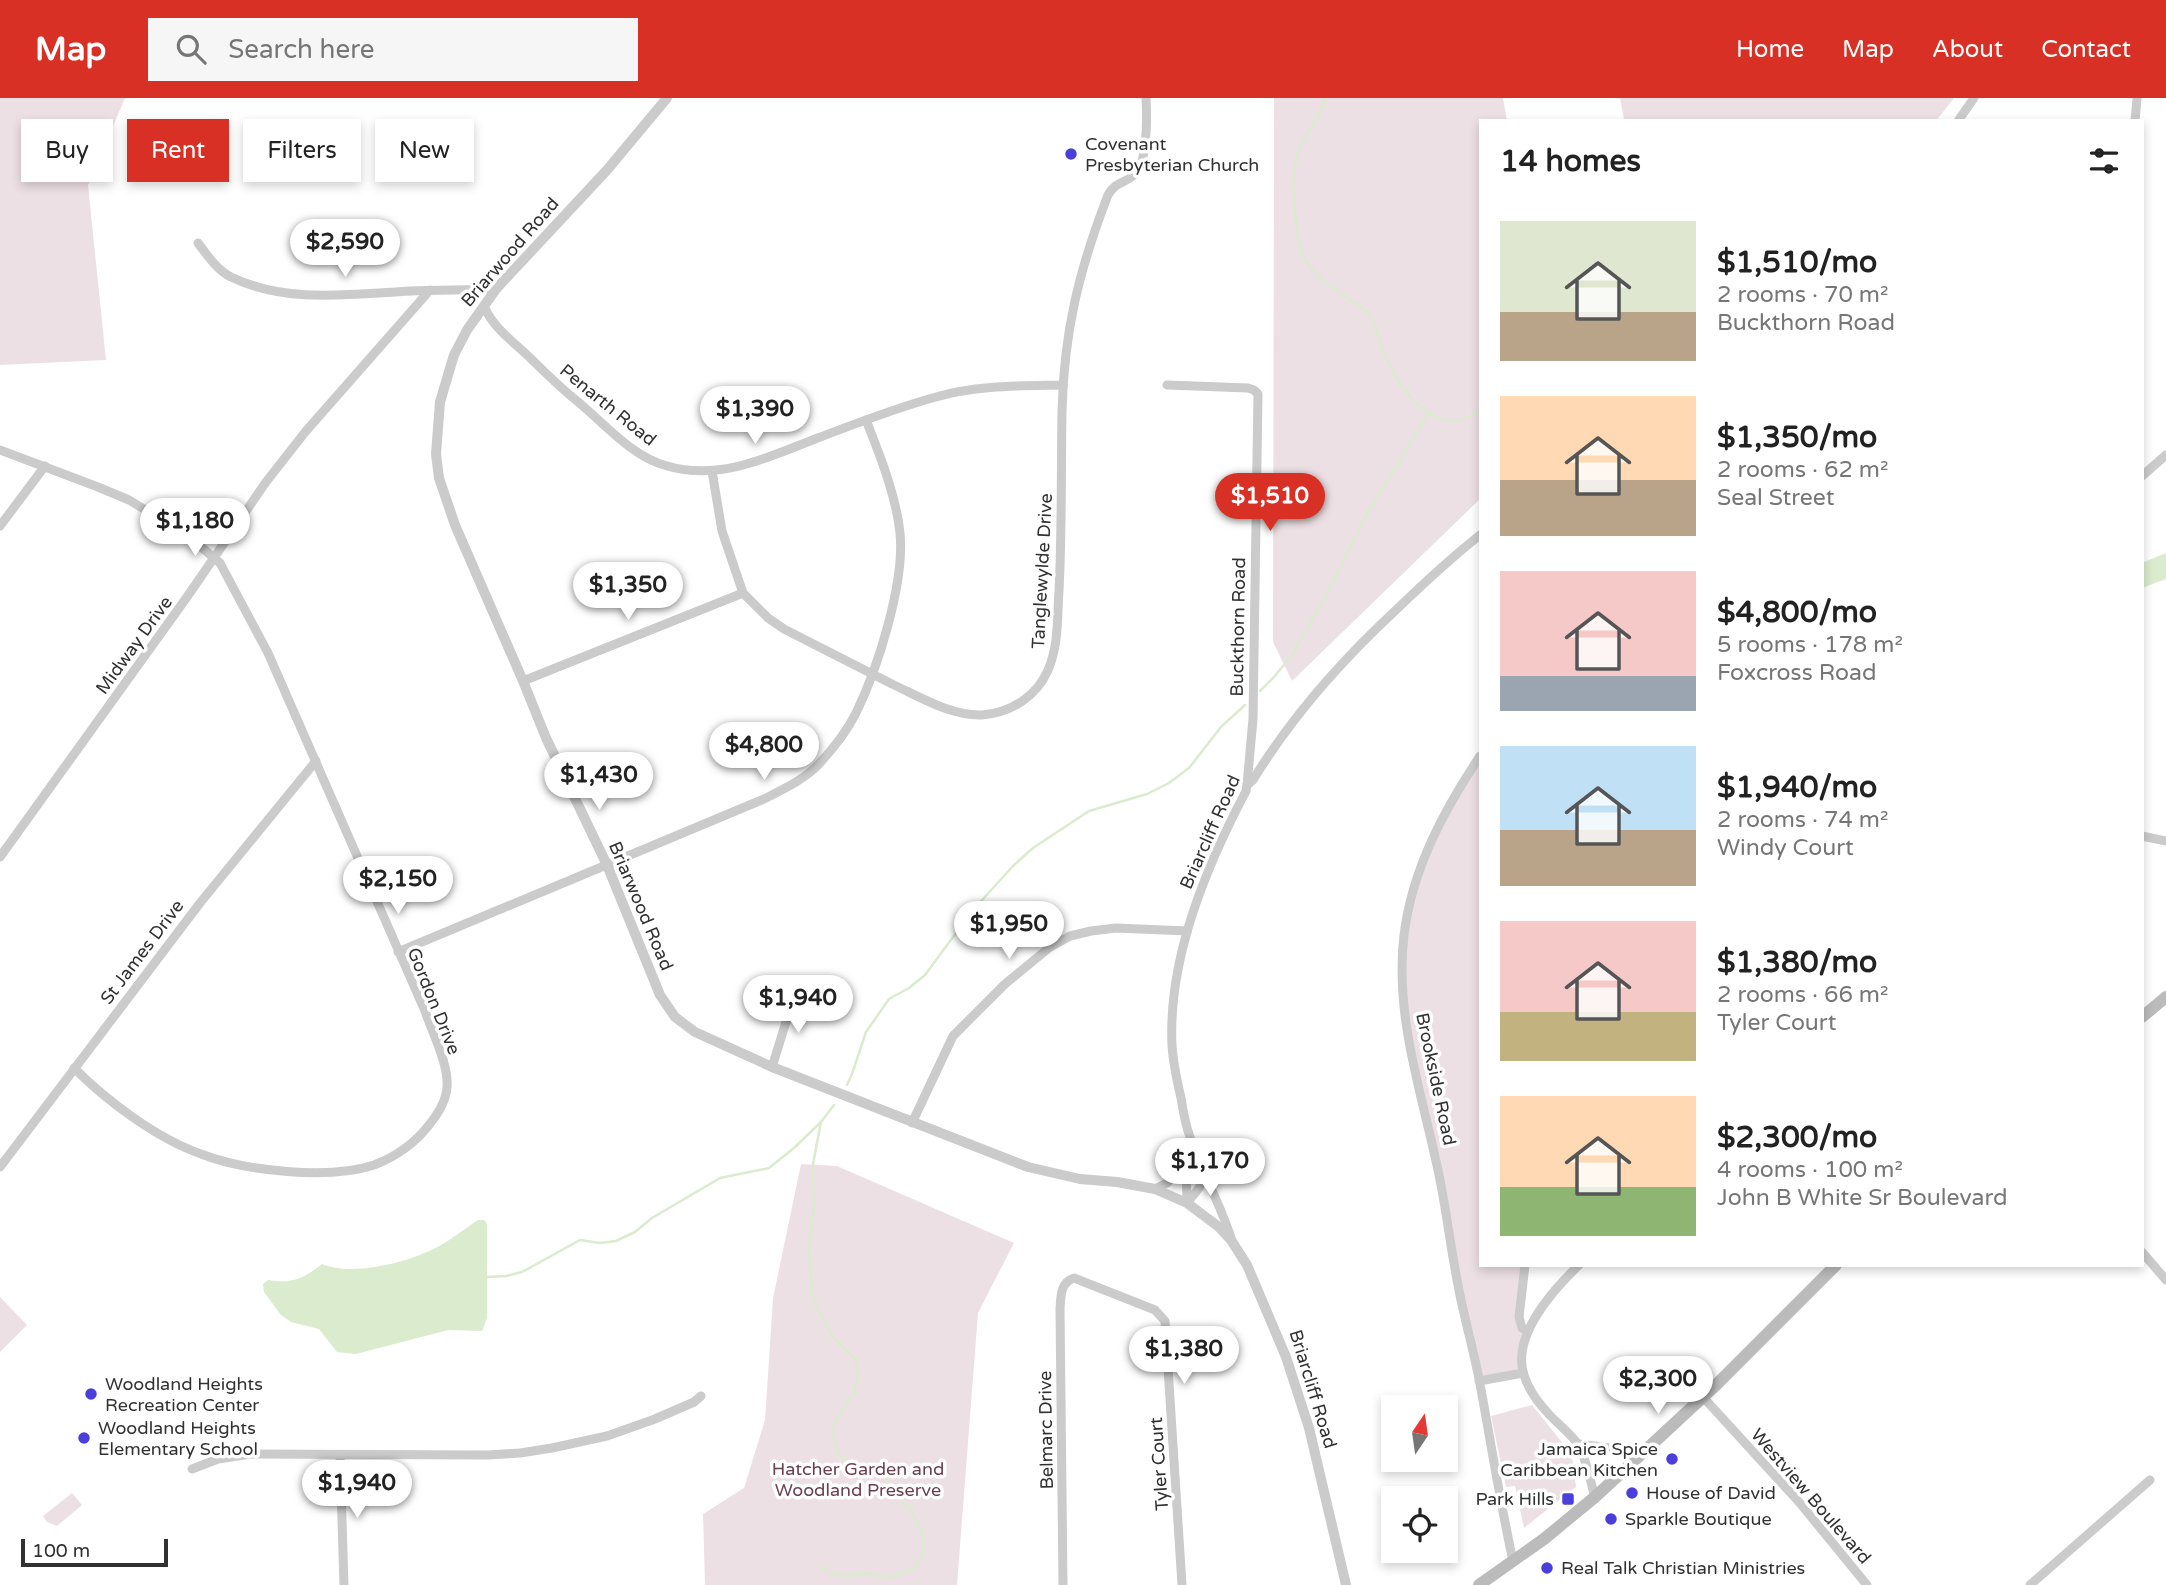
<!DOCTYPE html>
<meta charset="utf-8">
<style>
:root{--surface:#fff;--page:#f6f6f6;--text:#222;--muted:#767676;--accent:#d93025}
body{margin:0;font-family:"Varela Round",sans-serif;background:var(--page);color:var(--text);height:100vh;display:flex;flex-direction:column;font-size:26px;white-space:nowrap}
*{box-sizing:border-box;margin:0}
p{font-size:23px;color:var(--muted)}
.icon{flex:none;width:38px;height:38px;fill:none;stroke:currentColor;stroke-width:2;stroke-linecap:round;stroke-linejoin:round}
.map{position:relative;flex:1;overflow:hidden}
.sheet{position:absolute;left:1479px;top:21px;width:665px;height:1148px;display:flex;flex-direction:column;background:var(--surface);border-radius:0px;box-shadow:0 4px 10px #0003}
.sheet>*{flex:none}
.hud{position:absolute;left:21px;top:21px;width:665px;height:63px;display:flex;gap:14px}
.needle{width:46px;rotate:13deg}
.tools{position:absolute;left:1381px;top:1297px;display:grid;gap:14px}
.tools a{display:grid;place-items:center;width:77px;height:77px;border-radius:0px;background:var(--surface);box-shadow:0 4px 10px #0003;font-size:35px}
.scale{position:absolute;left:21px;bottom:18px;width:147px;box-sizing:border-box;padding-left:7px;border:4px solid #313131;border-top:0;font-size:19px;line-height:24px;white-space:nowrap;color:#313131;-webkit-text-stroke:5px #fff;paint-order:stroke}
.price{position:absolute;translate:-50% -60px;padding:0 16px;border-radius:24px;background:#fff;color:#222;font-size:23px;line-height:46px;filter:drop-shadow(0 2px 4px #0008)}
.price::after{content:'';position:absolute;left:50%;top:42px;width:21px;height:16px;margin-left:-10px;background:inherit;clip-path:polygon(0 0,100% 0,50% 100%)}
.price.current{background:var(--accent);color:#fff}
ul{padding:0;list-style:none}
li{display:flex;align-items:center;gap:21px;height:175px;padding:0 21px}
li span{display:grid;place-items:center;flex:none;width:196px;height:140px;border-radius:0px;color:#555}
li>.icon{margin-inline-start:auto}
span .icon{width:84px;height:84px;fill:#fffc;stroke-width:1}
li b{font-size:30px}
h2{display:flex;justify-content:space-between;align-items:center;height:84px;padding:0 21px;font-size:30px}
.pill{padding:0 24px;border-radius:0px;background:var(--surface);box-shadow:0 4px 10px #0003;font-size:24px;line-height:63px}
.pill.current{background:var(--accent);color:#fff}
header{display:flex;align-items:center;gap:42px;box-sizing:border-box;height:98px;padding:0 35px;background:var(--accent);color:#fff}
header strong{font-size:33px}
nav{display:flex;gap:38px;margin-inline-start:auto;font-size:24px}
.search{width:490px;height:63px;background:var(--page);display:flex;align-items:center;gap:18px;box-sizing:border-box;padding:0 24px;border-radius:0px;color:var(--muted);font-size:26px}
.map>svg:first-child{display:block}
.green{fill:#ede0e5}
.water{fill:#dbebce}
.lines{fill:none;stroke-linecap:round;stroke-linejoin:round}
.stream{stroke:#dbebce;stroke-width:2.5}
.minor{stroke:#cbcbcb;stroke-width:9}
.tertiary{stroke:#cbcbcb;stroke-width:10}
.secondary{stroke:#bbb;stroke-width:12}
.poi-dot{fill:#4b3fdc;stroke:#fff;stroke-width:2.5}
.labels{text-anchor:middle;stroke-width:7;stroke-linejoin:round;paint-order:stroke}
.poi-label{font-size:18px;fill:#313131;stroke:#fff;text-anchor:start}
.street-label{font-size:18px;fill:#313131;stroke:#fff}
.park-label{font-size:18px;fill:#6b404e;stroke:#fff}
</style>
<header>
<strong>Map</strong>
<div class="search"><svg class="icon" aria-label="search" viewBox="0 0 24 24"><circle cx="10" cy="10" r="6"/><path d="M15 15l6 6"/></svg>Search here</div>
<nav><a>Home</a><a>Map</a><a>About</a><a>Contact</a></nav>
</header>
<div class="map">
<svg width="2166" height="1487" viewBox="0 0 2166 1487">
<rect width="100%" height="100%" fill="#fff"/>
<!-- green -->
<g class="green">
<polygon points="0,0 125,0 88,87 106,262 0,267"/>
<polygon points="1274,0 1503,0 1507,23 1480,23 1480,401 1292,583 1273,544"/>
<polygon points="1620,0 1954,0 1936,23 1621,23 1624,22"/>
<polygon points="1480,660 1480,1167 1526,1167 1519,1219 1528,1233 1523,1275 1479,1283 1410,954 1402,866 1417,777 1454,699"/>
<polygon points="801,1066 837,1068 1014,1145 978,1215 957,1487 705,1487 703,1416 744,1390 765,1322 773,1200"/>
<polygon points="0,1199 27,1227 0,1254"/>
<polygon points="1532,1307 1569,1353 1573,1364 1576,1389 1524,1430 1515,1388 1506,1389 1491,1318"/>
<polygon points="72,1395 82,1407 57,1428 47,1424 43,1418"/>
</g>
<!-- water -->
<g class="water">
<polygon points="2166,455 2166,481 2142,490 2142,465"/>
<path d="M478 1122H484L487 1126V1220L482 1233 448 1232 356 1256 337 1254 319 1231 291 1224 281 1217 264 1194 263 1186 268 1182C292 1186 303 1181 322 1166 350 1178 400 1166 427 1154 445 1147 461 1133 478 1122Z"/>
</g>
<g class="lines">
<!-- stream -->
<g class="stream">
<path d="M1326 0C1320 19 1307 34 1299 52 1288 77 1295 121 1300 147 1306 175 1332 189 1354 204 1359 208 1367 212 1370 218 1376 228 1379 242 1383 253 1398 290 1437 346 1480 312"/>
<polyline points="1260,593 1273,580 1293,556 1329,492 1363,423 1428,316"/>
<polyline points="847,987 852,976 866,934 889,901 909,890 925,877 973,812 1013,768 1033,750 1089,713 1147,696 1169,685 1189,670 1221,629 1245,607"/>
<polyline points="487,1179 506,1178 522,1174 580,1142 600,1145 616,1143 635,1134 652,1120 720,1080 769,1070 794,1050 821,1024 834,1007"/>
<polyline points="820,1468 830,1475 849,1478 863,1475 891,1479 915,1470 923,1455 923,1438 912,1413 895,1397 885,1379 875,1371 860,1368 839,1358 833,1336 836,1322 854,1294 858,1278 856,1262 831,1237 812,1198 809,1151 814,1106 812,1071 821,1024"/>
</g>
<!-- minor -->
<g class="minor">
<polyline points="1958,23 1974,0"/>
<polyline points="2135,23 2137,0"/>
<path d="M198 145C207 157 217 172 231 179 287 206 351 196 411 193 439 192 468 192 496 191"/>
<path d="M484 209C495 231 509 240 526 256 543 272 558 288 577 303 604 325 632 359 667 368 719 383 767 360 815 341 855 326 895 310 936 299 977 287 1021 288 1063 287"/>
<polyline points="1167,287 1248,290 1254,292 1258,296 1253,621 1247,687"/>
<path d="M0 352 98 389 129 402 187 437 220 465 268 555 425 913C432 934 449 967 447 989 446 1004 438 1016 429 1027 415 1045 395 1059 374 1067 329 1082 245 1073 201 1056 156 1040 107 1003 74 970"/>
<path d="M712 373 722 433 743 495 768 520 784 531C820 549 856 568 892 586 920 599 951 618 982 617 1011 615 1037 598 1048 572 1059 547 1057 520 1059 493 1062 433 1061 374 1062 313 1064 233 1079 172 1108 97 1116 83 1124 86 1134 77 1148 66 1147 18 1146 0"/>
<polyline points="2142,378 2166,357"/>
<polyline points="0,428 45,368"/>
<polyline points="523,583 743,495"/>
<path d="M1480 658C1444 712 1412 771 1404 837 1394 921 1424 1001 1440 1082 1447 1117 1451 1152 1458 1187 1464 1220 1474 1253 1480 1286 1491 1345 1500 1404 1513 1463"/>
<polyline points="2142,738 2166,743"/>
<polyline points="0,759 187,499 266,384 306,333 430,192"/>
<path d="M398 854 764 701C784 691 803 682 818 667 832 652 847 633 856 615 878 570 905 484 900 435 896 397 880 358 866 322"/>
<polyline points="772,969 795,895"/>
<polyline points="912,1025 953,938 1005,886 1050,849 1070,838 1091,833 1116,830 1187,833"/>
<polyline points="0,1069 200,805 316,663"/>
<polyline points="1155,1091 1167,1085 1186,1066"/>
<polyline points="1187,1105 1186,1066 1193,1047"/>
<polyline points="1187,1105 1199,1090 1205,1076"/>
<path d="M1231 1140C1220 1104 1200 1072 1189 1036 1185 1025 1183 1012 1181 1000 1177 983 1173 964 1172 947 1168 860 1206 769 1246 693L1247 687 1253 682C1292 618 1342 562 1397 511 1424 485 1451 460 1480 437"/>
<polyline points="2142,1154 2166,1182"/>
<polyline points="1525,1167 1519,1219 1522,1230 1528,1233"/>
<path d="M1579 1167C1554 1191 1511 1238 1524 1277 1528 1290 1537 1303 1546 1313 1555 1324 1573 1337 1579 1348 1587 1363 1590 1383 1595 1399"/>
<polyline points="1479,1283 1523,1275"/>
<polyline points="1703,1299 1799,1404 1867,1487"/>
<polyline points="1579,1346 1609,1350 1636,1361"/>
<polyline points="340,1357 344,1487"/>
<polyline points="192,1371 218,1361 251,1356 488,1357 520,1355 552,1350 607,1338 655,1321 694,1304 701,1298"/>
<path d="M1063 1487 1060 1211C1061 1198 1060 1185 1074 1180L1155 1212 1165 1223 1182 1487"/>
<polyline points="2030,1487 2150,1382"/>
</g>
<!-- tertiary -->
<polyline class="tertiary" points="667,0 607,72 496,191 467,232 454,257 440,304 436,356 439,380 455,427 523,583 546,640 607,767 660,897 675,919 695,934 772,969 1028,1069 1080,1081 1117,1084 1155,1091 1187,1105 1219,1129 1231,1142 1247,1167 1286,1259 1309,1330 1346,1487"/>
<!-- secondary -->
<g class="secondary">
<polyline points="2142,919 2166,899"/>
<polyline points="1479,1487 1544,1441 1595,1399 1717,1286 1836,1167"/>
</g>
</g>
<!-- markers -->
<g class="poi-dot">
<circle cx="1071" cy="56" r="7"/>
<circle cx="91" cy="1296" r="7"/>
<circle cx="84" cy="1340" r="7"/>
<circle cx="1672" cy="1361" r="7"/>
<circle cx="1632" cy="1395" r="7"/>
<rect x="1561" y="1394" width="14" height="14" rx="3.5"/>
<circle cx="1611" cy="1421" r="7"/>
<circle cx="1547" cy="1470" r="7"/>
</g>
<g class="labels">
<!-- poi labels -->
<g class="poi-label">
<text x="1085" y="52">Covenant<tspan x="1085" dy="21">Presbyterian Church</tspan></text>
<text x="105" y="1292">Woodland Heights<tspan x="105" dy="21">Recreation Center</tspan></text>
<text x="98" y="1336">Woodland Heights<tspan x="98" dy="21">Elementary School</tspan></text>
<text x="1658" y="1357" text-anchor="end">Jamaica Spice<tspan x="1658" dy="21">Caribbean Kitchen</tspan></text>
<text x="1646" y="1401">House of David</text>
<text x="1554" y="1407" text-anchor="end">Park Hills</text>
<text x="1625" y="1427">Sparkle Boutique</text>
<text x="1561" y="1476">Real Talk Christian Ministries</text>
</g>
<!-- street labels -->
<g class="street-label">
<text transform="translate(510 154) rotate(-49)" y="6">Briarwood Road</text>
<text transform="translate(608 307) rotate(39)" y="6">Penarth Road</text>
<text transform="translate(1042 473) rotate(-87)" y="6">Tanglewylde Drive</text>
<text transform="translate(1238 529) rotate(-89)" y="6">Buckthorn Road</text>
<text transform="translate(134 547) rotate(-54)" y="6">Midway Drive</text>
<text transform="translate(1210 734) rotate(-66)" y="6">Briarcliff Road</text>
<text transform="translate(641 808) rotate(67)" y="6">Briarwood Road</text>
<text transform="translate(142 854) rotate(-53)" y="6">St James Drive</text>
<text transform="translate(434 903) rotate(68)" y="6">Gordon Drive</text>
<text transform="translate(1436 981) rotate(78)" y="6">Brookside Road</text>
<text transform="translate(1313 1291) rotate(73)" y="6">Briarcliff Road</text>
<text transform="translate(1046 1332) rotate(-91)" y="6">Belmarc Drive</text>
<text transform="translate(1159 1366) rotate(-94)" y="6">Tyler Court</text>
<text transform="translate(1811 1398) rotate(49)" y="6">Westview Boulevard</text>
</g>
<!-- park labels -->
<g class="park-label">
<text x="858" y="1377">Hatcher Garden and<tspan x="858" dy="21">Woodland Preserve</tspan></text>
</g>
</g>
</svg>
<div class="tools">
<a><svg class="needle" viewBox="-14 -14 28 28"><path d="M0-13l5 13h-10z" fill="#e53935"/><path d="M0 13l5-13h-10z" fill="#767676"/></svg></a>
<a><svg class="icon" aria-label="locate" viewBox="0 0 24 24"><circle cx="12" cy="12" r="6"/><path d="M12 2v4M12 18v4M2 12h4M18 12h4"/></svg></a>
</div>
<div class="scale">100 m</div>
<b class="price" style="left:345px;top:181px">$2,590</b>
<b class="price" style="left:755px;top:348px">$1,390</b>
<b class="price current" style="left:1270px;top:435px">$1,510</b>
<b class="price" style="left:195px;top:460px">$1,180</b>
<b class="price" style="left:628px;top:524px">$1,350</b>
<b class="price" style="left:764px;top:684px">$4,800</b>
<b class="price" style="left:599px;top:714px">$1,430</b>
<b class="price" style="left:398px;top:818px">$2,150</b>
<b class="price" style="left:1009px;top:863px">$1,950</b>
<b class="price" style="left:798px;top:937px">$1,940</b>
<b class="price" style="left:1210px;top:1100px">$1,170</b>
<b class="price" style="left:1184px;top:1288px">$1,380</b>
<b class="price" style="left:1658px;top:1318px">$2,300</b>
<b class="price" style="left:357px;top:1422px">$1,940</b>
<div class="hud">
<a class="pill">Buy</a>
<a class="pill current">Rent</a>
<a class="pill">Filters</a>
<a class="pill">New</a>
</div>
<section class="sheet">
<h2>14 homes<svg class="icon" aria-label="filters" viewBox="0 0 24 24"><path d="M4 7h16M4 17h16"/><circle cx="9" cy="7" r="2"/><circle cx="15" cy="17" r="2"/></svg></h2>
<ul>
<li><span style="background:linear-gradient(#dfe7d0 65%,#b9a48a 0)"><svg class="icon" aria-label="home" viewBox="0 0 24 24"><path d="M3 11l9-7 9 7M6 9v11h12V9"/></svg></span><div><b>$1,510/mo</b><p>2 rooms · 70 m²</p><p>Buckthorn Road</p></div></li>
<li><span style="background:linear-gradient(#ffd9b3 60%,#b9a48a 0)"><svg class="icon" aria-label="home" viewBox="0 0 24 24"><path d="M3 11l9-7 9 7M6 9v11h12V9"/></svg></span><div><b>$1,350/mo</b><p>2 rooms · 62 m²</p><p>Seal Street</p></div></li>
<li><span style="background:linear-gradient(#f6c9c9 75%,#9aa5b1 0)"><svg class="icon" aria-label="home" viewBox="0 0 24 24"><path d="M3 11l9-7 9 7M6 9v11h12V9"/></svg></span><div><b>$4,800/mo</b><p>5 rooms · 178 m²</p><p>Foxcross Road</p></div></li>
<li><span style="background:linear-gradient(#bfe0f5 60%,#b9a48a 0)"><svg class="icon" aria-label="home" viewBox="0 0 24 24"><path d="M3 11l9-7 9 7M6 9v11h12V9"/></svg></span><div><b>$1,940/mo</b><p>2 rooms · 74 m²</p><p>Windy Court</p></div></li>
<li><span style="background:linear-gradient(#f6c9c9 65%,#c2b280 0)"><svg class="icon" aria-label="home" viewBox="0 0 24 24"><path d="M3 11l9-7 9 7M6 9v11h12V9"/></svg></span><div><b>$1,380/mo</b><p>2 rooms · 66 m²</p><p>Tyler Court</p></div></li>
<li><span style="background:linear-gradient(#ffd9b3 65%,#8fb573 0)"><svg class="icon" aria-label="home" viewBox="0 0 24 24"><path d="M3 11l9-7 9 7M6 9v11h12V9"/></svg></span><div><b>$2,300/mo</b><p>4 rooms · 100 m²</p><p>John B White Sr Boulevard</p></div></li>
</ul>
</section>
</div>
